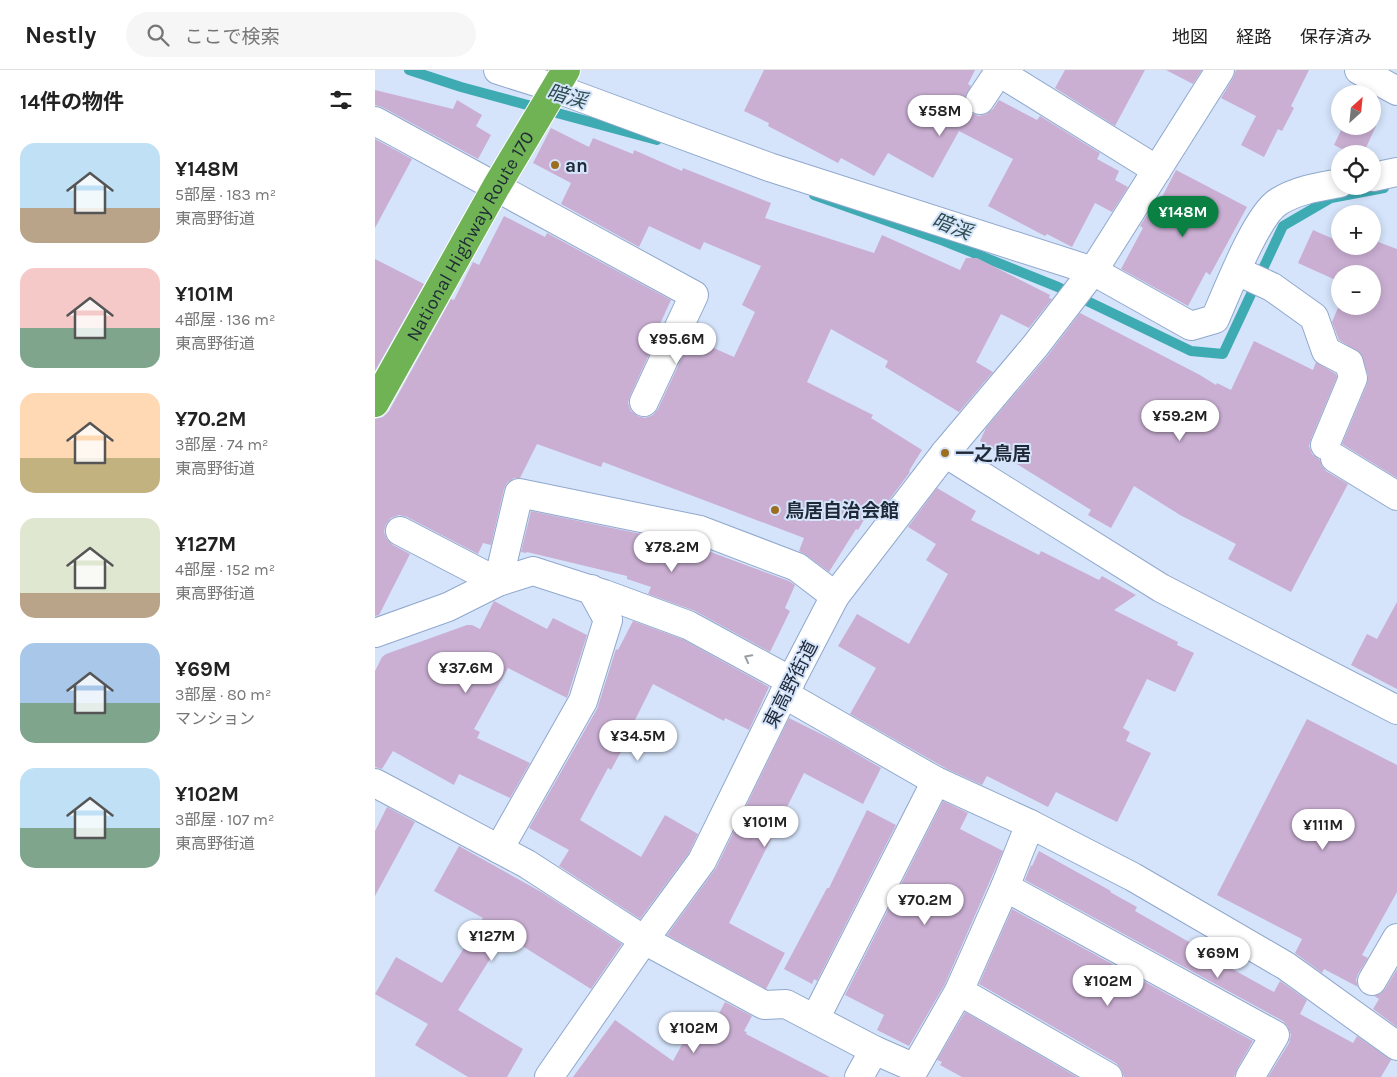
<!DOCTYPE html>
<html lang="ja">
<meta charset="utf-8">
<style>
:root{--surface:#fff;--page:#f6f6f6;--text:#222;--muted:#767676;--line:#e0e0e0;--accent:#0b8043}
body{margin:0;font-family:Karla,"Noto Sans JP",sans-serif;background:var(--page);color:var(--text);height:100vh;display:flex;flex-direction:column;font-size:19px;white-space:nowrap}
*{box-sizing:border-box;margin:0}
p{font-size:16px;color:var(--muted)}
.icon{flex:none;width:28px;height:28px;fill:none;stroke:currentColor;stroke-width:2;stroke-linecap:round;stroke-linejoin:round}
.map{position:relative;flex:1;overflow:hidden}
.details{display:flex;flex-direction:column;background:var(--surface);width:375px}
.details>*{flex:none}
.needle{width:32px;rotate:27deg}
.controls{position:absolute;left:956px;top:15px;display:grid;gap:10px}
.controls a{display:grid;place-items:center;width:50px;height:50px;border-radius:50%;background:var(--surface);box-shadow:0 2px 8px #0003;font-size:25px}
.price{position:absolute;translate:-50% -42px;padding:0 11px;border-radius:18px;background:#fff;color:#222;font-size:16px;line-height:32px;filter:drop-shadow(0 1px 2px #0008)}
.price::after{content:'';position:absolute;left:50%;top:30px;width:15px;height:11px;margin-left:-8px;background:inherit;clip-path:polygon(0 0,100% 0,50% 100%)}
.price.selected{background:var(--accent);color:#fff}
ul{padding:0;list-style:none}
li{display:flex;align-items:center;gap:15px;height:125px;padding:0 20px}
li span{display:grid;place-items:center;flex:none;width:140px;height:100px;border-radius:15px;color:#555}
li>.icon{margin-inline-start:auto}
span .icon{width:60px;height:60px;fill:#fffc;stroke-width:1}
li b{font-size:21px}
h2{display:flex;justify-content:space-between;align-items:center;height:60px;padding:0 20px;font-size:21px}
header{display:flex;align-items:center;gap:30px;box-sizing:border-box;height:70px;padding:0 25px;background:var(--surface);border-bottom:1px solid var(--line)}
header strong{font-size:24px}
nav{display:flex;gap:28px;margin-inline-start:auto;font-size:18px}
.search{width:350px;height:45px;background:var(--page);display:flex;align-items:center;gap:12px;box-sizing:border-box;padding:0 18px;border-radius:28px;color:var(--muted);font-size:19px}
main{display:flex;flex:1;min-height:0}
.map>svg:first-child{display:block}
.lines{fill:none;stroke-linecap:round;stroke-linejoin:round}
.stream{stroke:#3eaab2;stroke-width:10}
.building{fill:#caafd3}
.minor-casing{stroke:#90a8cd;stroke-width:30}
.highway-casing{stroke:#fff;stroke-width:30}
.minor{stroke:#fff;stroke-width:28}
.highway{stroke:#6fb355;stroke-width:28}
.oneway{stroke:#9a9fa5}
.poi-dot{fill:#9b6f1f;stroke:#d5e4fb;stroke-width:2}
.labels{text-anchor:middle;stroke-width:4;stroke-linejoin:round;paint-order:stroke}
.poi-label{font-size:19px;font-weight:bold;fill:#1f2937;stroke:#d5e4fb;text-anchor:start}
.street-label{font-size:19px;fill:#1f2937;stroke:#d5e4fb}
.water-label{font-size:20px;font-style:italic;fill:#2c4b4c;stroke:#d5e4fb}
</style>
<header>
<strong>Nestly</strong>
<div class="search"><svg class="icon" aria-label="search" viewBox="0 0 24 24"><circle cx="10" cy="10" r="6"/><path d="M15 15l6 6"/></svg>ここで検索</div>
<nav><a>地図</a><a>経路</a><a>保存済み</a></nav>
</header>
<main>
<section class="details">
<h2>14件の物件<svg class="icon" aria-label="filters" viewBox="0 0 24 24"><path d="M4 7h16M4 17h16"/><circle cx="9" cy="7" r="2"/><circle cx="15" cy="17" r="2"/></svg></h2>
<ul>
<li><span style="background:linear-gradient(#bfe0f5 65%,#b9a48a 0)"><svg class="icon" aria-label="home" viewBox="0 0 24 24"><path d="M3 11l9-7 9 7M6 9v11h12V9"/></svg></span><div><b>¥148M</b><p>5部屋 · 183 m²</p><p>東高野街道</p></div></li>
<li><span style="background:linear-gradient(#f6c9c9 60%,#7fa58c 0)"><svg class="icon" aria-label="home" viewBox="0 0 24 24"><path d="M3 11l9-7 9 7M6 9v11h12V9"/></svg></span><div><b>¥101M</b><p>4部屋 · 136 m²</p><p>東高野街道</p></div></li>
<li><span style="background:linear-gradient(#ffd9b3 65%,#c2b280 0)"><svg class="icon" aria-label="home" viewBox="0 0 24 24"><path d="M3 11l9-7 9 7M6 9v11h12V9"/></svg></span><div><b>¥70.2M</b><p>3部屋 · 74 m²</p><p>東高野街道</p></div></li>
<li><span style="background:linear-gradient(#dfe7d0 75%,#b9a48a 0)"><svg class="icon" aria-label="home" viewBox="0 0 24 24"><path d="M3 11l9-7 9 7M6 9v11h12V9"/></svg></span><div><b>¥127M</b><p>4部屋 · 152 m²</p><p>東高野街道</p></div></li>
<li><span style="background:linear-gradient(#a9c7e8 60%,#7fa58c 0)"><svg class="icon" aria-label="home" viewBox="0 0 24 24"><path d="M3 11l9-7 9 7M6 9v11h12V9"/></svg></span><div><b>¥69M</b><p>3部屋 · 80 m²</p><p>マンション</p></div></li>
<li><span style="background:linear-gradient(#bfe0f5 60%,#7fa58c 0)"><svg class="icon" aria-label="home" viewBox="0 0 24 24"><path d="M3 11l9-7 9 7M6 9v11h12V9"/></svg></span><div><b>¥102M</b><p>3部屋 · 107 m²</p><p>東高野街道</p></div></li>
</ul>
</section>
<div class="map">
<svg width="1022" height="1007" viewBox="0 0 1022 1007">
<rect width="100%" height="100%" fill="#d5e4fb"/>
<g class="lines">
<!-- stream -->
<g class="stream">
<polyline points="34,0 86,17 282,70"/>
<polyline points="439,125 569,171 683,217 816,281 848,284 908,156 956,128 1009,118"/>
</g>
</g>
<!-- building -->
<g class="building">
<polygon points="389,0 600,0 593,14 596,16 590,29 591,36 596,43 604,46 611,44 618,39 624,30 662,50 665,46 725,83 722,89 744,101 740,110 753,117 737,142 720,133 697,177 672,164 670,166 613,136 638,89 584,61 558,108 513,83 499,106 466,88 463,93 393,56 394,53 369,41"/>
<polygon points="690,0 770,0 740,56 680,18"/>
<polygon points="791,0 827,0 818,14"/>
<polygon points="861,0 934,0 916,36 919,38 907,61 903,59 889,87 866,75 881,46 846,28 858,8"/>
<polygon points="0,20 78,39 82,30 107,45 101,56 116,65 103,89 7,37 0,35"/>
<polygon points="968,56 1001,56 988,84 977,84 959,75"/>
<polygon points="176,58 214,77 218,68 258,84 259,80 307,101 308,98 396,133 390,148 499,183 507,165 585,200 591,188 602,188 675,225 674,228 677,229 654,258 626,244 601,292 618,302 584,342 510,297 513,291 456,259 432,312 498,345 496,348 547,380 534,401 535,402 506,441 497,436 483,460 481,459 454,502 431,485 424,481 429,468 228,392 226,397 162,374 145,408 139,408 132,413 129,419 116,475 108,473 103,484 32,447 24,445 16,448 11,454 9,462 12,469 18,475 35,484 4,545 0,546 0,349 8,347 14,341 76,229 79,230 98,192 104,195 129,146 170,167 172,163 296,230 285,254 287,256 255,326 253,333 256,341 263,346 270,348 278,345 283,339 316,268 359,287 380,242 367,235 386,196 329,172 325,180 274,156 264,177 186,134 196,113 158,93"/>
<polygon points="0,69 37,89 0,158"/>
<polygon points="801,100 872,137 835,205 831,202 813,236 746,199 768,158 765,156 781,131 784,133"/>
<polygon points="938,160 965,172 965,176 975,176 986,182 989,176 998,176 998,170 1022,179 1022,408 967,374 992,314 993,305 986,284 964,270 957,252 965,233 965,236 998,236 998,204 965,204 965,212 923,193"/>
<polygon points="0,189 49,214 0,301"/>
<polygon points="705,243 825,305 841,315 842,313 856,320 879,271 938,300 941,292 961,304 962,307 936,369 934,376 937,384 945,390 947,396 951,401 973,414 916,522 853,489 861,474 805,445 759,416 736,458 713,445 716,440 605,371 611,358 673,285"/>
<polygon points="562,418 601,441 596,450 664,485 666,481 724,510 727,506 761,525 739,540 803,572 802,575 819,583 800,622 772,609 748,658 755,662 751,671 776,683 742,752 681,722 673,737 612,706 607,715 572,699 475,644 501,598 463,576 482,544 534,574 573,504 551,490 561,474 533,457"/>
<polygon points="156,441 314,474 414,511 420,515 410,538 415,541 395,582 320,541 273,524 276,517 252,509 252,506 152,482 151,483 146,482"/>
<polygon points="119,531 172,559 178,548 212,565 192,628 133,598 99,659 105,662 102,668 155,693 135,728 84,704 79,715 18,681 7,699 0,697 0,601 7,587 11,584 92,555 97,555 105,559"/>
<polygon points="1022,532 1022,619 976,595 992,564 1002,569"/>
<polygon points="258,551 307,569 394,617 374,660 350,648 349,651 278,614 252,666 254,667 236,700 233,698 205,750 266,787 290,745 323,764 314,783 265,849 184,796 194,780 154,758 222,639 241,579 243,580"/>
<polygon points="414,648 460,671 506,698 488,734 429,703 354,853 410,883 391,919 292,865 341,798"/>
<polygon points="932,649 1022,695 1022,822 987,885 993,888 983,904 981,910 983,917 949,899 947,903 920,883 927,869 842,825"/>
<polygon points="568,731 593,743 585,759 628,781 570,914 534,976 502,960 509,945 470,925"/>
<polygon points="12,737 40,752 0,826 0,761"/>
<polygon points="492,740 521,755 442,911 439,909 437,914 409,899 452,818 454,818"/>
<polygon points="84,776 168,823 247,874 216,919 130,865 83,940 148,979 132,1007 93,1007 40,975 53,954 0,924 21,887 67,913 108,848 59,821"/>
<polygon points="664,781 736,821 735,822 762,837 760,841 842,888 841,890 899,922 905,911 932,930 925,944 978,973 982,966 1016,990 1006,1007 893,1007 914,973 916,965 913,957 908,951 650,810 656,795 657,796"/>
<polygon points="637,839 878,971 862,999 859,1007 749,1007 746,999 741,993 604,914"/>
<polygon points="1022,899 1022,957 998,939 1004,929 999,926 1005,924 1010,919"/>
<polygon points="350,932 377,946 369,961 372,962 371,964 455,1007 198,1007 240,950 298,991 319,952 328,956 331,951 338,955"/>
<polygon points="590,942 702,1007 587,1007 565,995 567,992 562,990"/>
</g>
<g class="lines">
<!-- minor casing -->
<g class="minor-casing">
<g id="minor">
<path d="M123 0 180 18 394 97 718 201 816 256 840 249C852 222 881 146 903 132 922 120 943 117 965 113"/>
<polyline points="984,0 1022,21"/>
<polyline points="624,2 782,100"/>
<polyline points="605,30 625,0"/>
<polyline points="0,51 319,225 269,332"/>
<polyline points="998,107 1022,102"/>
<polyline points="862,201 897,217 939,247 951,281 974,293 978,308 950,375"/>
<polyline points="570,383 786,518 1022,640"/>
<polyline points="960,388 1022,426"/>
<polyline points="25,461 123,512 144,423 325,460 422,497 460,526"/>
<polyline points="0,563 73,537 123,512 158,501 229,524 313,555 416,611"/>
<polyline points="409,624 561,711 655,754 758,807 911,896 1022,976"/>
<polyline points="0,713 152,794 269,870 389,935 411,934 499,980 540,998 584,921 630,817 900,965 875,1007"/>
<polyline points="124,779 208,631 233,550 216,519"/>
<polyline points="630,817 655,754"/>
<polyline points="997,911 1022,868"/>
<polyline points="584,921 733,1007"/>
<polyline points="440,949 561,711"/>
<polyline points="174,1007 269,870 327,791 409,624 460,526 570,383 661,275 718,201 845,0"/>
<polyline points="484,1007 499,980"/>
</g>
</g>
<!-- highway casing -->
<g class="highway-casing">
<g id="highway">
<path id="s1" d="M0 333 121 117 191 0"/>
</g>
</g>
<!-- minor -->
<use href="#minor" class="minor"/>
<!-- highway -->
<use href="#highway" class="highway"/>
</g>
<!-- one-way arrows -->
<defs><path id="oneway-chevron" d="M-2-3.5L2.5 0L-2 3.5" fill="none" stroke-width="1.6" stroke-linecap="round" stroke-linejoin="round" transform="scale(1.25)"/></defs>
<use class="oneway" href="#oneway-chevron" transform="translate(373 588) rotate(-152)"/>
<!-- markers -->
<g class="poi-dot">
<circle cx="180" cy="95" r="5"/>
<circle cx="570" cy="383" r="5"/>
<circle cx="400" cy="440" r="5"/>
</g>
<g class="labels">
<!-- poi labels -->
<g class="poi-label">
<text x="190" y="102">an</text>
<text x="580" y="390">一之鳥居</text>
<text x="410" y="447">鳥居自治会館</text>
</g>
<!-- street labels -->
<g class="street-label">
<text dy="7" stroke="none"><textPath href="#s1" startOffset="192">National Highway Route 170</textPath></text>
<text transform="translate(415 614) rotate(-63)" y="7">東高野街道</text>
</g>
<!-- water labels -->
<g class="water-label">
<text transform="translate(192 26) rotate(16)" y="7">暗渓</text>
<text transform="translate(577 156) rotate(21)" y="7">暗渓</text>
</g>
</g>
</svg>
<div class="controls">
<a><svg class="needle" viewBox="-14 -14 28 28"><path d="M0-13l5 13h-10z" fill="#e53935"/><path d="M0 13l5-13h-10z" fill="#767676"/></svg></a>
<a><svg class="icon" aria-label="locate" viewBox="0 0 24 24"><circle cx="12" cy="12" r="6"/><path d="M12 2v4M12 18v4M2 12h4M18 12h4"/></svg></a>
<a>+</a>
<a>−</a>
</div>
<b class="price" style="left:565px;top:67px">¥58M</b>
<b class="price selected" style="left:808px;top:168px">¥148M</b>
<b class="price" style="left:302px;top:295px">¥95.6M</b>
<b class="price" style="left:805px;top:372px">¥59.2M</b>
<b class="price" style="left:297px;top:503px">¥78.2M</b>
<b class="price" style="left:91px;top:624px">¥37.6M</b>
<b class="price" style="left:263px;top:692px">¥34.5M</b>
<b class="price" style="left:390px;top:778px">¥101M</b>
<b class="price" style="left:948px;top:781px">¥111M</b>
<b class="price" style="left:550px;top:856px">¥70.2M</b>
<b class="price" style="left:117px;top:892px">¥127M</b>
<b class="price" style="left:843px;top:909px">¥69M</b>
<b class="price" style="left:733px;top:937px">¥102M</b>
<b class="price" style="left:319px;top:984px">¥102M</b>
</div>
</main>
